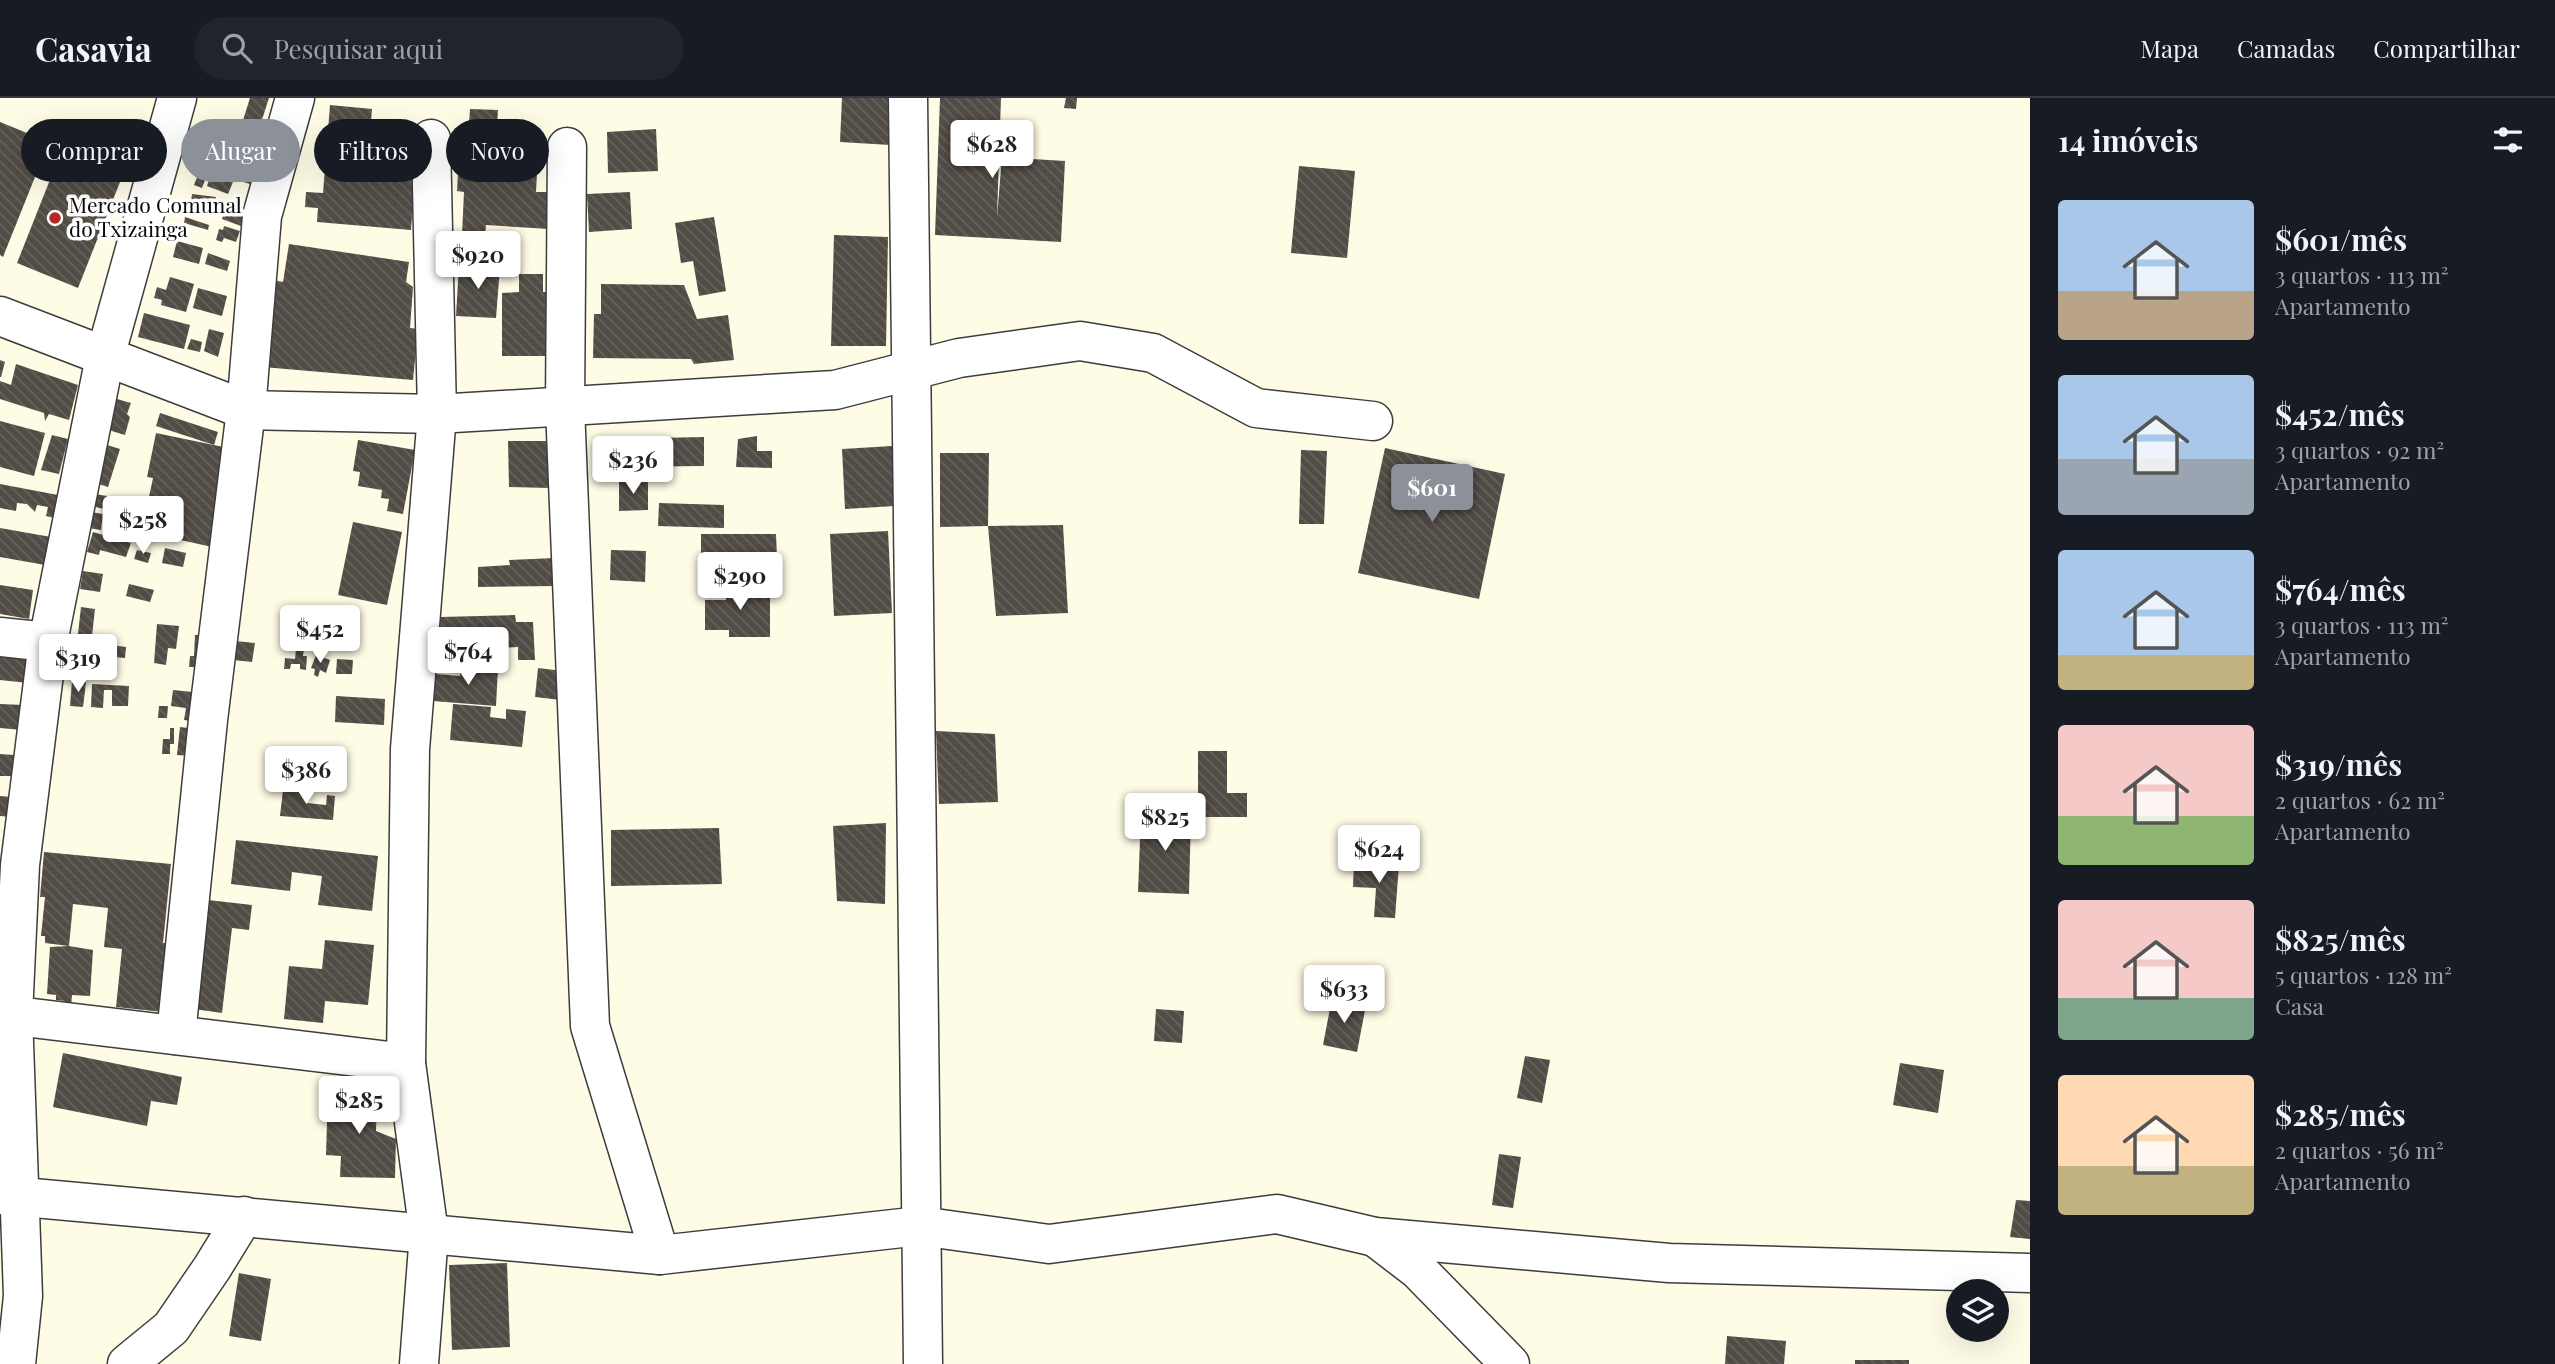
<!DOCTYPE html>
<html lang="pt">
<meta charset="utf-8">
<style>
:root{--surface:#171b24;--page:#20242c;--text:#f1f3f6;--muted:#9ea1a6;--line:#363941;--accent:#8c9099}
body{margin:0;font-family:"Playfair Display",serif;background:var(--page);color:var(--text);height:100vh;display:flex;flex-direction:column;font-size:26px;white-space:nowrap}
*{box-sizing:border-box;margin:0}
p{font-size:23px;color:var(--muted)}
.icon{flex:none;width:38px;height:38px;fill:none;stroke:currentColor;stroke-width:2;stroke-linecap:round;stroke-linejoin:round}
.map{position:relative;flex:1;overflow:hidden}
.panel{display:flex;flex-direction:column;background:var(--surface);width:525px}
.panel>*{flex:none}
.banner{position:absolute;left:21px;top:21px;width:665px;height:63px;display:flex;gap:14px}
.controls{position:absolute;left:1946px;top:1181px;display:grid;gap:14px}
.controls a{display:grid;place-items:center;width:63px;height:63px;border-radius:50%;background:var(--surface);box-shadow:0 7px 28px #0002;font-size:35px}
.price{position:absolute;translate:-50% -60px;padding:0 16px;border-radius:7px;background:#fff;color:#222;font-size:23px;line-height:46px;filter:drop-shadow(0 2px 4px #0008)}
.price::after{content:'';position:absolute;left:50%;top:42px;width:21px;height:16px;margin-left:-10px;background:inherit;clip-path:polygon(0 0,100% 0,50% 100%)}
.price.selected{background:var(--accent);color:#fff}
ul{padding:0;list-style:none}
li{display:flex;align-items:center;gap:21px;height:175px;padding:0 28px}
li span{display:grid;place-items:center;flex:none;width:196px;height:140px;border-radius:7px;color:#555}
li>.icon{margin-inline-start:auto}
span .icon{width:84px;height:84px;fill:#fffc;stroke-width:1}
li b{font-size:30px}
h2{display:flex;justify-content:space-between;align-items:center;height:84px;padding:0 28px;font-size:30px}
.chip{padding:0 24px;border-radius:32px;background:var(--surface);box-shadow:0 7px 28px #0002;font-size:24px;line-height:63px}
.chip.selected{background:var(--accent);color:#fff}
header{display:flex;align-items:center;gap:42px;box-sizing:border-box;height:98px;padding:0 35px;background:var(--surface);border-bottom:2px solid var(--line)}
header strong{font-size:33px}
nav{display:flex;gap:38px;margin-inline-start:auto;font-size:24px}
.search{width:490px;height:63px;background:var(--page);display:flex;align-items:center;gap:18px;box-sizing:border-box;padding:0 24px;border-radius:38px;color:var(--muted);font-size:26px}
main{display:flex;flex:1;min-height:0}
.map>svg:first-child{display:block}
.building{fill:url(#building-back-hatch)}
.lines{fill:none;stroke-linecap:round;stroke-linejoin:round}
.minor-casing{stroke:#3d3d3d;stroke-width:41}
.minor{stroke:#fff;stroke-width:38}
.poi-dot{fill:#b62825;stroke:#fff;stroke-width:2.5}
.labels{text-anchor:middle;stroke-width:7;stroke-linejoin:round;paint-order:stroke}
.poi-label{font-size:21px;fill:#0a0a0a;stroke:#fff;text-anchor:start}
</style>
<header>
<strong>Casavia</strong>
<div class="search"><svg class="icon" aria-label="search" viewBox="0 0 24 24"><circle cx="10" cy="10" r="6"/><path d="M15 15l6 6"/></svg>Pesquisar aqui</div>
<nav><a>Mapa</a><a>Camadas</a><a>Compartilhar</a></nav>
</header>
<main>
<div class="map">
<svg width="2030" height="1266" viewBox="0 0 2030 1266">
<defs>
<pattern id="building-back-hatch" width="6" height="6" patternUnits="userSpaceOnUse" patternTransform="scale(1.75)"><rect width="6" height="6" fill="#524c46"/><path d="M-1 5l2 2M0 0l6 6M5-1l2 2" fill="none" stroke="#66615c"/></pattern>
</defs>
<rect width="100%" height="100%" fill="#fffce6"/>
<!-- building -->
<g class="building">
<polygon points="250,0 269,0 256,40 264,42 250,86 224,78 227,69 218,66 222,54 233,54"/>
<polygon points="842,0 893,0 890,47 840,44"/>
<polygon points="940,0 1001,0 997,119 1002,59 1065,63 1061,144 935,137"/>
<polygon points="1066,0 1077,0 1076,11 1064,10"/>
<polygon points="330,7 372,11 367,73 413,79 415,77 411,132 317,124 318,110 305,109 306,94 323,95"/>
<polygon points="470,11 498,12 495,58 526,60 525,74 537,75 536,94 550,94 549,131 486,127 485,138 462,137 464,94 457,93 459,57 467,55"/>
<polygon points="0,24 49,44 3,159 0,157"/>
<polygon points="656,31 658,73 608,75 607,34"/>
<polygon points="209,48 217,51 202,90 194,87"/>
<polygon points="61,54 122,79 78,190 17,165"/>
<polygon points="1299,68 1355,73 1347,160 1291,155"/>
<polygon points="211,76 233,84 228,96 207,88"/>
<polygon points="630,94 632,131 589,134 587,96"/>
<polygon points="192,96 216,99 214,117 203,116 203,110 193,109 193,113 190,112"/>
<polygon points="225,110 245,117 241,128 222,121"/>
<polygon points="185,119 209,127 208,132 184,125"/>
<polygon points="714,119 726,193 699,198 693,163 681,165 675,125"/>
<polygon points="224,128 240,133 236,144 224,140 222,144 216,142 219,131 223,132"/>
<polygon points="834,137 888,139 886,248 831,248"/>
<polygon points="177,143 203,150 199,166 173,159"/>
<polygon points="289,146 409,164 406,184 413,189 410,230 418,231 413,282 263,269 273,182 283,184"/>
<polygon points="208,155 230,163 227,173 205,166"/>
<polygon points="459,167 500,169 496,220 456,218"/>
<polygon points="519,176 543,176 543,194 549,194 549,258 502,258 502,195 519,194"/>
<polygon points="170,179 194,186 186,214 161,207 162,202 154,200 157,189 166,192"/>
<polygon points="601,186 684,187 697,221 728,217 734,262 694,266 691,261 593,260 594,216 601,216"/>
<polygon points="198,190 227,198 222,218 193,210"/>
<polygon points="144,215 190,227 184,251 138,239"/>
<polygon points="209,231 224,235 218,259 204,253"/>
<polygon points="191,241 202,244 200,254 187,251"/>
<polygon points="0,262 5,264 1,279 0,279"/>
<polygon points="16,266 78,287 69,322 49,316 45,323 44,315 0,301 0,283 11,287"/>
<polygon points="117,301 131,305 127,316 130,319 125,337 105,331"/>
<polygon points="160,315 218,334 214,347 156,328"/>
<polygon points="0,323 45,335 34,378 0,369"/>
<polygon points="156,335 233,351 212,449 167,439 171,418 146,413 153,380 147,379"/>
<polygon points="52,337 68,341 59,376 41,372"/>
<polygon points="757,338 757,353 772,353 772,370 736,369 738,341"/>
<polygon points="704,339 704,368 609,369 609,341"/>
<polygon points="358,342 415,352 403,416 387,413 389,401 381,400 382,392 358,388 360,374 353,373"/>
<polygon points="508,343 550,343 550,390 509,389"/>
<polygon points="107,347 120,351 108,389 95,385"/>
<polygon points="892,348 895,408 845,411 842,351"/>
<polygon points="1385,350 1505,376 1479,501 1358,475"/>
<polygon points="1301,352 1327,353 1324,426 1299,426"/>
<polygon points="940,355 989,355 988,428 940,429"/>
<polygon points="619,383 648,383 648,412 619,413"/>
<polygon points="0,386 58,397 54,420 46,418 48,409 37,407 35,414 27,406 17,405 16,413 0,410"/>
<polygon points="95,396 107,398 104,411 92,408"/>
<polygon points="659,405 724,407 724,430 658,428"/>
<polygon points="91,414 103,416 101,432 88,430"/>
<polygon points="353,424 402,434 387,507 338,497"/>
<polygon points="1063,427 1068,515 996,518 988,428"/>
<polygon points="0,430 51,439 45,467 0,459"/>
<polygon points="888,433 892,515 834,518 830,436"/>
<polygon points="93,434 131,445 126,459 100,452 99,457 87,454"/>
<polygon points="701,436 776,436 777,460 701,461"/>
<polygon points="165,450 186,455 183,469 162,465"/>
<polygon points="137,452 151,455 148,465 134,461"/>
<polygon points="611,452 646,453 645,484 610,482"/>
<polygon points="555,460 556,488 478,489 478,469 510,467 509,462"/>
<polygon points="83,473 103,476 100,494 80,491"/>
<polygon points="129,486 154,492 150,504 126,498"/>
<polygon points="726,486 759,486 759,499 770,499 770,539 729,539 729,532 705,532 705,502 726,502"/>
<polygon points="0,487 33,492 29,521 0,516"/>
<polygon points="81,509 95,511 90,556 76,554"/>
<polygon points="515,517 516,524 533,524 535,562 518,562 518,549 441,552 440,519"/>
<polygon points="157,526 179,528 176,551 168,550 166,567 154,565"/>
<polygon points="195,537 203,537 202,569 189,569 190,558 194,558"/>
<polygon points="235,543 255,545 252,564 233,562"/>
<polygon points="95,545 126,549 125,560 94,557"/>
<polygon points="0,550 30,552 28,585 0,582"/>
<polygon points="296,551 304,551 303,558 307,558 306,572 300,571 300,566 291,566 290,571 284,571 285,560 295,561"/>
<polygon points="316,557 330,562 326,575 320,572 318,579 314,577 315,571 311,570"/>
<polygon points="337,561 353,562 352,576 336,576"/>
<polygon points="461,567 498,570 496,608 433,603 435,576 460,578"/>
<polygon points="538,570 563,573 561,602 535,599"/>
<polygon points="72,583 86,584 83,609 70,608"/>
<polygon points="92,586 129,588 128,608 112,608 112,592 104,592 103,610 91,609"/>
<polygon points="173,592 202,595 200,624 184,622 186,610 171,608"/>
<polygon points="336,598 385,601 384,627 335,624"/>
<polygon points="0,606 24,607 22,632 0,630"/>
<polygon points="453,606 491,609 490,619 506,621 506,611 526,613 522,649 450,642"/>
<polygon points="159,608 168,608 167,620 158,620"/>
<polygon points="180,629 196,631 193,658 177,657"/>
<polygon points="170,630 174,630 174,646 170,646 170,656 162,656 163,641 170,641"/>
<polygon points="936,633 995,636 998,704 939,706"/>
<polygon points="1198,653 1227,653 1227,695 1247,695 1247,719 1198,719"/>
<polygon points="0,656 14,657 13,678 0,678"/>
<polygon points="283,692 308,694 307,705 326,707 327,697 335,698 333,722 280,718"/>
<polygon points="0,698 13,699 12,719 0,718"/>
<polygon points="1141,715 1191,716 1189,796 1138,794"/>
<polygon points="886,725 885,806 837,803 833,728"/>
<polygon points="719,730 722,786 611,788 611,732"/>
<polygon points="236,742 378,758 372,813 318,807 322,778 292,774 290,793 231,786"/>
<polygon points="44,754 171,766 163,845 170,845 163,914 116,909 122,851 104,849 108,810 73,806 69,848 45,845 45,838 41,838 45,799 40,799"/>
<polygon points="1354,763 1399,766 1395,820 1374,819 1376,790 1353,789"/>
<polygon points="208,802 252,807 249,832 232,830 222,915 194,911"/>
<polygon points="325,842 374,847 368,907 325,903 323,925 284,921 289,868 322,871"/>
<polygon points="69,848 93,852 90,898 72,897 71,909 64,909 65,903 56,902 56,897 47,896 50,849"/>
<polygon points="1332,900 1366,907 1357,954 1323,947"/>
<polygon points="1156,911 1184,913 1182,945 1154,943"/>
<polygon points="63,955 182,979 177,1007 151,1003 147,1028 53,1009"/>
<polygon points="1525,958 1550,962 1542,1005 1517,1000"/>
<polygon points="1900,965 1944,972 1938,1015 1893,1007"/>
<polygon points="328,992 377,994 376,1033 396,1041 395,1080 340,1079 341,1058 326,1057"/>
<polygon points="1499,1056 1521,1059 1513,1110 1492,1107"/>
<polygon points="2016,1102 2030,1103 2030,1141 2010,1139"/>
<polygon points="507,1165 510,1249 452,1252 449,1167"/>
<polygon points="239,1175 271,1181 261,1243 229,1238"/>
<polygon points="1727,1238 1786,1243 1784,1266 1725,1266"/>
<rect x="1855" y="1262" width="54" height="4"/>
</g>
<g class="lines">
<!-- minor casing -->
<g class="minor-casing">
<g id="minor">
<polyline points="908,0 923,1266"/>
<polyline points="567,49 565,309 590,928 660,1157"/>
<polyline points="0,218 246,312 437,316 835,292 959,260 1080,243 1153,255 1256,310 1373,323"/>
<polyline points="0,539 48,544"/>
<polyline points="0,916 406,965"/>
<polyline points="176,937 208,622 246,312 262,118 295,0"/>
<polyline points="0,1097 660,1157 920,1128 1049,1146 1277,1116 1375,1139 1669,1165 2030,1175"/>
<polyline points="1375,1139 1418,1172 1510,1266"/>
<polyline points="16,1266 23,1198 13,917 20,767 48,544 105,259 177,0"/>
<polyline points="127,1266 171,1230 212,1170 244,1118"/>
<polyline points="419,1266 429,1136 406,965 410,651 437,316 431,41"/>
</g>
</g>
<!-- minor -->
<use href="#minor" class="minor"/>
</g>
<!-- markers -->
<circle class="poi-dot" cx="55" cy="120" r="7"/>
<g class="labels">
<!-- poi labels -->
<g class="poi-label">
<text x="69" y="115">Mercado Comunal<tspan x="69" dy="24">do Txizainga</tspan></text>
</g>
</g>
</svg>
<div class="controls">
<a><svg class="icon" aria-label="layers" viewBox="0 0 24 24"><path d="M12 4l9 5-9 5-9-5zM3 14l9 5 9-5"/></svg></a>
</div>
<b class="price" style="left:992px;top:82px">$628</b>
<b class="price" style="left:478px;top:193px">$920</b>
<b class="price" style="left:633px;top:398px">$236</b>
<b class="price selected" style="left:1432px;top:426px">$601</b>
<b class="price" style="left:143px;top:458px">$258</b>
<b class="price" style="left:740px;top:514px">$290</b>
<b class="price" style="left:320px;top:567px">$452</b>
<b class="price" style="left:468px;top:589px">$764</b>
<b class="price" style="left:78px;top:596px">$319</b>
<b class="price" style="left:306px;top:708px">$386</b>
<b class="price" style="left:1165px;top:755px">$825</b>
<b class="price" style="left:1379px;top:787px">$624</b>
<b class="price" style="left:1344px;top:927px">$633</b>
<b class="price" style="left:359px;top:1038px">$285</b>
<div class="banner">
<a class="chip">Comprar</a>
<a class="chip selected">Alugar</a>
<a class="chip">Filtros</a>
<a class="chip">Novo</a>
</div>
</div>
<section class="panel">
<h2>14 imóveis<svg class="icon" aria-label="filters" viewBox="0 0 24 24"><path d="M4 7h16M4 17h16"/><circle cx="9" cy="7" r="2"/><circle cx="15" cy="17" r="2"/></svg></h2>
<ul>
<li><span style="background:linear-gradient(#a9c7e8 65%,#b9a48a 0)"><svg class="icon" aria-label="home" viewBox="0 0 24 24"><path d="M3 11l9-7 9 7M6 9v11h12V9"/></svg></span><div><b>$601/mês</b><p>3 quartos · 113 m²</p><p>Apartamento</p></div></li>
<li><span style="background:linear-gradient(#a9c7e8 60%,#9aa5b1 0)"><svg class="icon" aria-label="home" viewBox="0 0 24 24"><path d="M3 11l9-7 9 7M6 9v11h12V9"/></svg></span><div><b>$452/mês</b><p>3 quartos · 92 m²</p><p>Apartamento</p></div></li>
<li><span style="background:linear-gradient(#a9c7e8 75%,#c2b280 0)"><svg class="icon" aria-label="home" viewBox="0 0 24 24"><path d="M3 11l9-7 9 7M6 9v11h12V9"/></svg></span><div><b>$764/mês</b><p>3 quartos · 113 m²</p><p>Apartamento</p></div></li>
<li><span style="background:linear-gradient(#f6c9c9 65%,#8fb573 0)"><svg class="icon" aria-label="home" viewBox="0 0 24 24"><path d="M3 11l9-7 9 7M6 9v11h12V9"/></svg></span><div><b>$319/mês</b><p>2 quartos · 62 m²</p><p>Apartamento</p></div></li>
<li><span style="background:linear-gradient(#f6c9c9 70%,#7fa58c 0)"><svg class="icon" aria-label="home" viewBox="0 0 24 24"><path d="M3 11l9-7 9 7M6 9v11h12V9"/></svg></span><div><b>$825/mês</b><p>5 quartos · 128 m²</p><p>Casa</p></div></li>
<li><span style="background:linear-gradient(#ffd9b3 65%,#c2b280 0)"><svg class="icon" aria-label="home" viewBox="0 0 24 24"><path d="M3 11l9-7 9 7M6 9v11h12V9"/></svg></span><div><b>$285/mês</b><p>2 quartos · 56 m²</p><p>Apartamento</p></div></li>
</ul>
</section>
</main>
